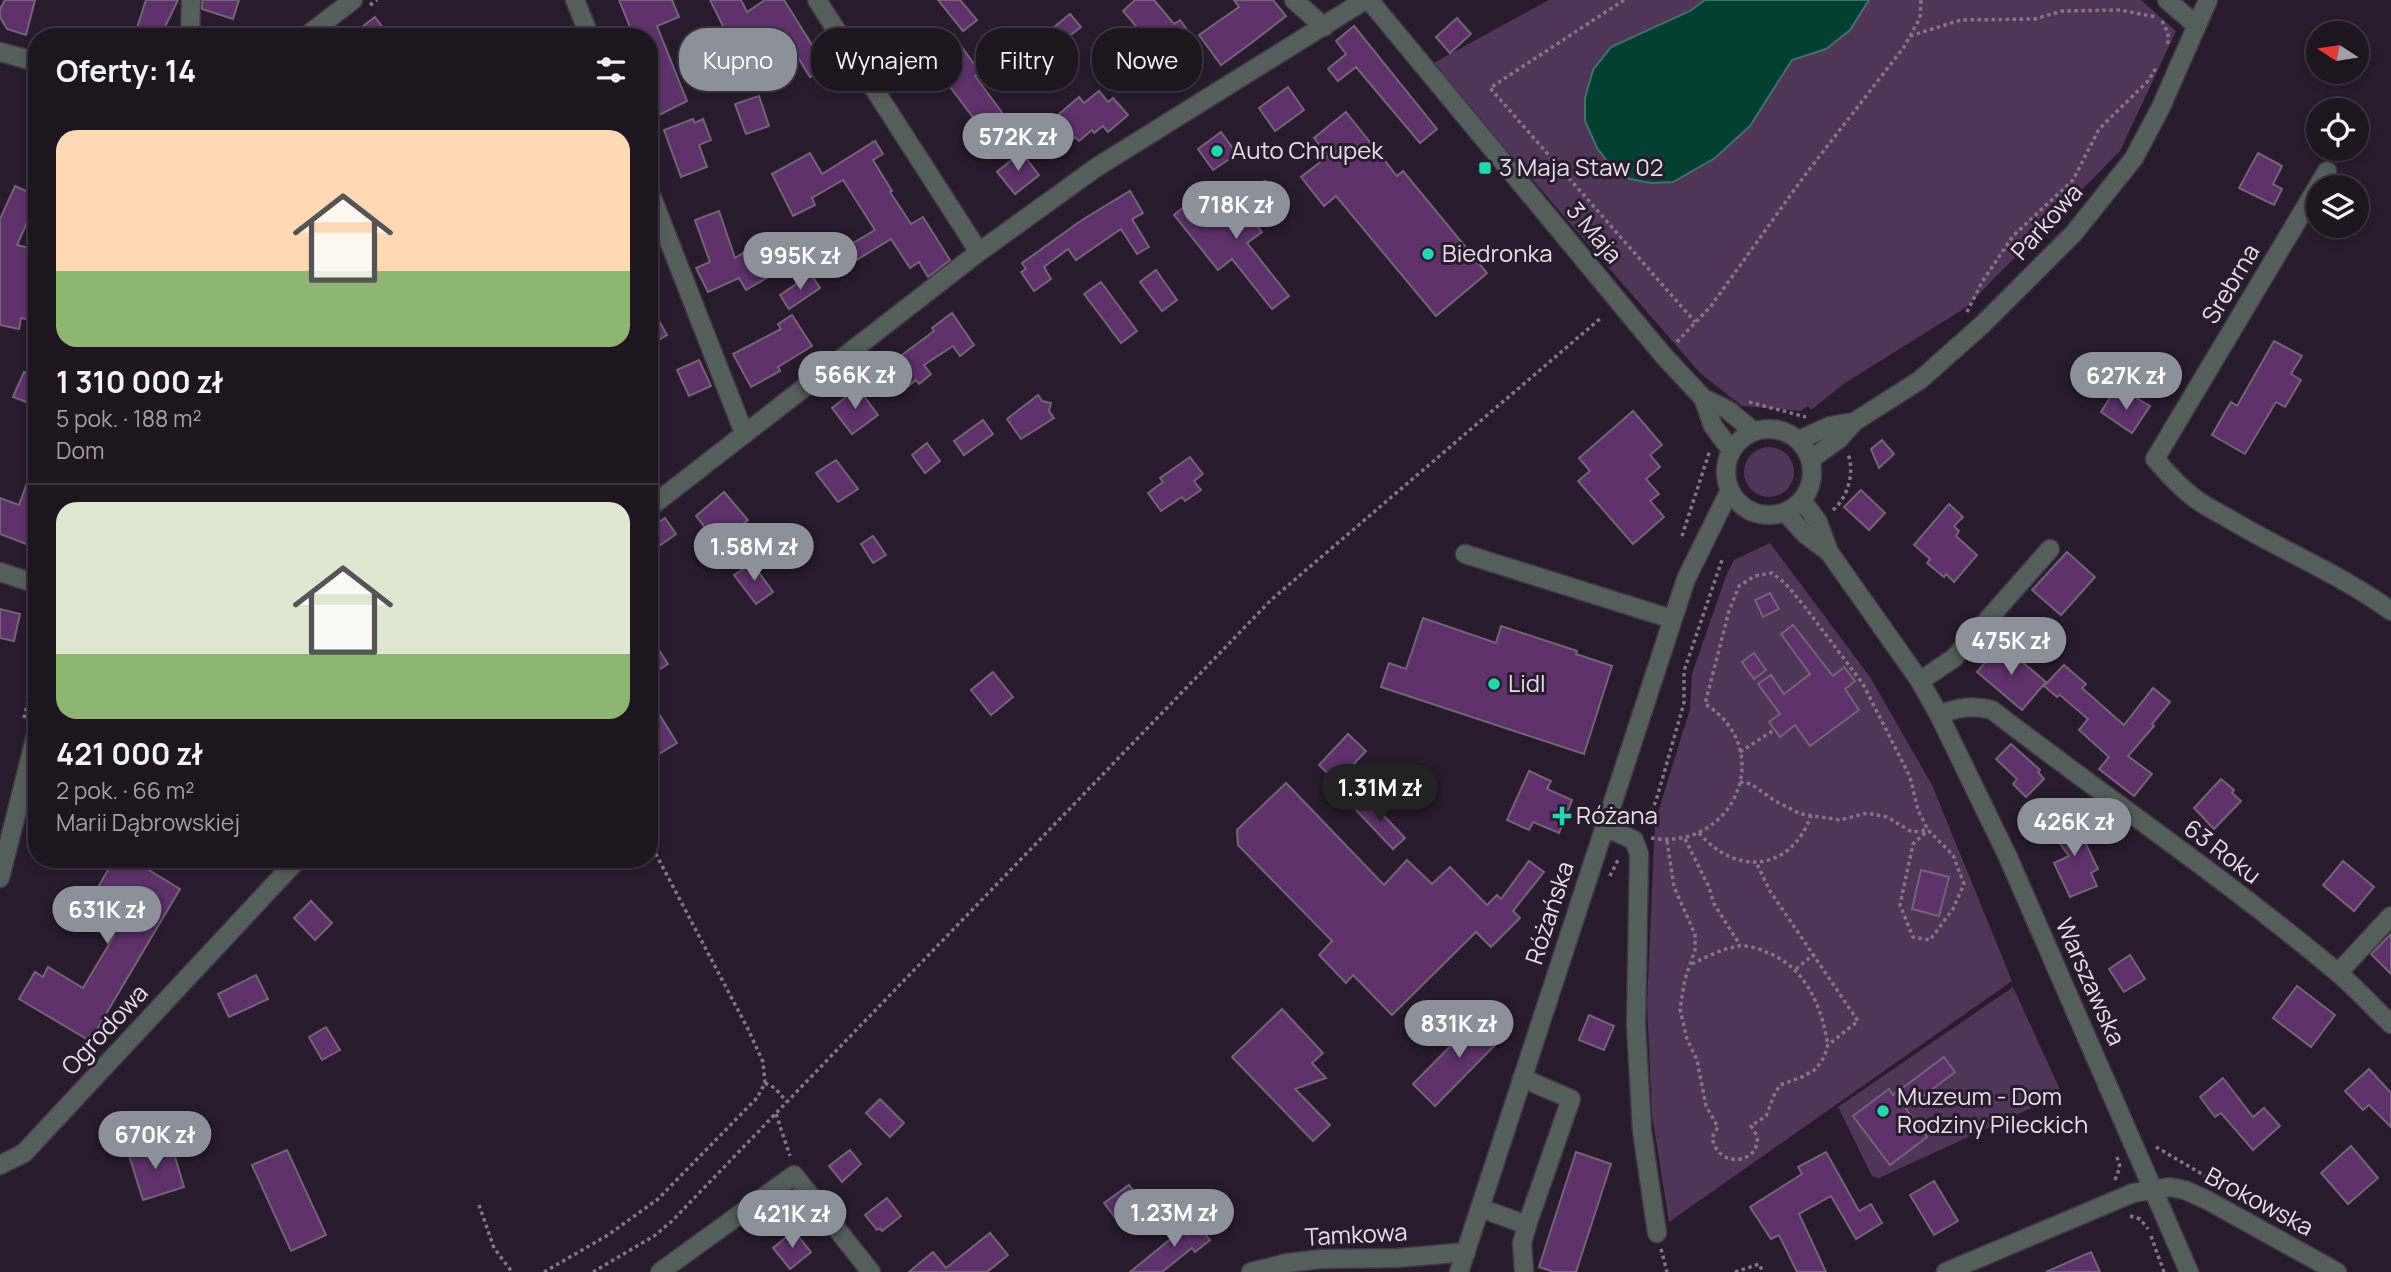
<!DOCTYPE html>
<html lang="pl">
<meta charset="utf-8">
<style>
:root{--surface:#1e1521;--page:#261e2a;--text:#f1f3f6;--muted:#a19fa5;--line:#3c343f;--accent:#8c9099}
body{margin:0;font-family:Manrope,sans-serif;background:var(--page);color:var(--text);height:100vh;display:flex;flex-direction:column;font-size:26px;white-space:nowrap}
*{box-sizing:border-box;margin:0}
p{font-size:23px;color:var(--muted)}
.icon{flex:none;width:38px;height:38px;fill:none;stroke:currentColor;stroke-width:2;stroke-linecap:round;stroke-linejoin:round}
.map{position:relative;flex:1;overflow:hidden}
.side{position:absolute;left:28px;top:28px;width:630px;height:840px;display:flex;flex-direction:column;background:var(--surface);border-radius:28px;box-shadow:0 4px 10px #0003,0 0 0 2px var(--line)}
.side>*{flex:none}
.banner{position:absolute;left:679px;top:28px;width:665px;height:63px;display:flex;gap:14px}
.needle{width:46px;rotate:282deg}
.fabs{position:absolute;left:2306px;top:21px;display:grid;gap:14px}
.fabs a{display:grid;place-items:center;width:63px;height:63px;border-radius:50%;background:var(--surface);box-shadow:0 4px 10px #0003,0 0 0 2px var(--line);font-size:35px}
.price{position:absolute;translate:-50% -60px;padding:0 16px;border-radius:24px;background:var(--accent);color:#fff;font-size:23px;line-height:46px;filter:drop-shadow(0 2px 4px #0008)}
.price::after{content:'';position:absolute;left:50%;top:42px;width:21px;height:16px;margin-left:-10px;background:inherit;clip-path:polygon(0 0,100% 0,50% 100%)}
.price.active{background:#222;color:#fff}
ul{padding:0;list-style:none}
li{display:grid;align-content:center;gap:14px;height:371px;padding:0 28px}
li+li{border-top:2px solid var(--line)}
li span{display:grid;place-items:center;height:217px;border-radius:21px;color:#555}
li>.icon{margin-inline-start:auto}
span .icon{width:126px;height:126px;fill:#fffc;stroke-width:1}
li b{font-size:30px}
h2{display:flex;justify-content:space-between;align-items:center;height:84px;padding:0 28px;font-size:30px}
.tag{padding:0 24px;border-radius:28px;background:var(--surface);box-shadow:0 4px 10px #0003,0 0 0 2px var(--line);font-size:24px;line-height:63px}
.tag.active{background:var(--accent);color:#fff}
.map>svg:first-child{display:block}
.green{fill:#4f3557}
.water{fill:#014032;stroke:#456f69;stroke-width:2}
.building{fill:#5e316b;stroke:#726376;stroke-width:2}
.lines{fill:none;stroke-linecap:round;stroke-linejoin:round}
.minor-casing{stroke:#423746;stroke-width:21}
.path{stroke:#817784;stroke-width:3.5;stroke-dasharray:3.5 3.5;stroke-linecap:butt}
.minor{stroke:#545f5b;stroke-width:18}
.poi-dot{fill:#25d5ae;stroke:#281c2c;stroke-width:2.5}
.labels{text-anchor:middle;stroke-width:6;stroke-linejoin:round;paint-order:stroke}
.poi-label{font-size:24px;fill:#e5dde8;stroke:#281c2c;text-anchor:start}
.street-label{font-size:24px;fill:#e5dde8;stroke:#281c2c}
</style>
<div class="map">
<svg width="2391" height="1272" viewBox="0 0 2391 1272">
<rect width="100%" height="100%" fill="#281c2c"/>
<!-- green -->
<g class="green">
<polygon points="1549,0 2141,0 2176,31 2120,151 1965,308 1845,383 1811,410 1808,406 1800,411 1742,406 1700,373 1432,64"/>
<circle cx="1769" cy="472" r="25"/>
<polygon points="1770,543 1870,677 1932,785 2012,981 1669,1222 1652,1115 1647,1004 1655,822 1690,709 1692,674 1726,576 1734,560"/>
<polygon points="2013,987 2062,1094 1879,1178 1872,1176 1838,1107"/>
</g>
<!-- water -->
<polygon class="water" points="1705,0 1869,0 1850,30 1826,49 1792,60 1750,126 1715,158 1673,182 1651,183 1630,179 1611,166 1597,148 1585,121 1585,98 1593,70 1611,47 1690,11"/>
<!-- building -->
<g class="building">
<polygon points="5,0 35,0 26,35 7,29 0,17 0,9"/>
<polygon points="146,0 178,0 160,37 134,37"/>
<polygon points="202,0 239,0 233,19 202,9"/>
<polygon points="619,0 672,0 679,17 657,26 687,101 659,115 649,89 649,37 634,37"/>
<polygon points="710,0 741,0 747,12 765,0 784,0 812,45 816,43 829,65 810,77 791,46 745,70"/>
<polygon points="938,0 960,0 977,20 963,31"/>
<polygon points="1135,0 1154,0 1174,24 1180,20 1194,39 1156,69 1146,55 1155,48 1123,11"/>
<polygon points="1234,0 1273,0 1286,16 1250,44 1221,65 1199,35 1239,7"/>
<polygon points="1070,14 1081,27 1021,72 1013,61"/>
<polygon points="375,17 390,37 349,37"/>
<polygon points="1457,18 1471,34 1450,53 1436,37"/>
<polygon points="1354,26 1437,129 1420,143 1356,67 1338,81 1328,69 1346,54 1336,41"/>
<polygon points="961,46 980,72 975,76 1009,122 988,137 935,67"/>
<polygon points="902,48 919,73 896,89 879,64"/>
<polygon points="1288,87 1304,110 1275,131 1259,108"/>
<polygon points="1099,91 1108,102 1113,98 1128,115 1108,132 1103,126 1094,133 1092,130 1079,141 1075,137 1062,148 1044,127 1079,97 1084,103"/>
<polygon points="759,96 769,126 746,134 735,104"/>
<polygon points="1346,112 1397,176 1403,171 1487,273 1436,316 1336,196 1324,206 1301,177 1328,156 1314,138"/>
<polygon points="693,119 695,123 703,119 711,140 699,145 707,167 681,177 664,130"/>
<polygon points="1221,132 1237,154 1213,170 1198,149"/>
<polygon points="875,141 883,154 873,160 892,191 890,192 911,224 923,217 950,260 928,277 919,262 910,268 891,239 850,264 841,250 875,230 843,180 812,198 815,205 793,216 772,174 810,153 822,174"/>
<polygon points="1021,152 1039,175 1015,194 997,172"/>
<polygon points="2258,153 2282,166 2273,184 2282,189 2274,205 2239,188"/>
<polygon points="1265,181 1277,196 1250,217 1262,232 1247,243 1289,296 1272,309 1232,259 1218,270 1174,215 1189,203 1207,226"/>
<polygon points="15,186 37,196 37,200 17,245 37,250 37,283 30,320 21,318 19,329 0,325 0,219"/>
<polygon points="1130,191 1143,213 1132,219 1149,247 1137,254 1121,229 1076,260 1068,249 1044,267 1051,279 1034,291 1021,272 1026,269 1022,263 1082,220"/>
<polygon points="719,211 735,258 753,247 770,276 746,290 739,278 708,292 696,268 710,262 695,220"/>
<polygon points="1156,270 1177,300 1162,311 1140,282"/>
<polygon points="811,274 820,288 789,309 780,295"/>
<polygon points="1101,282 1137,331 1121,343 1084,294"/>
<polygon points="649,303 667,335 649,345"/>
<polygon points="952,313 974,345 960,356 953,346 924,365 931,374 919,384 916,380 906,388 892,369 901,363 898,358 934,331 932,328"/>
<polygon points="792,315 812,346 778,367 780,371 751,387 733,354 781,329 778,324"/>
<polygon points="2274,341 2302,356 2291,374 2301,380 2285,407 2276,402 2245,454 2212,435 2231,402 2237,406"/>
<polygon points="699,360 711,386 689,396 677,370"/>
<polygon points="24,372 37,377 37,406 13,397"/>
<polygon points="858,388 878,415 852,434 832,408"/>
<polygon points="2113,393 2128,403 2133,396 2150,406 2132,433 2101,412"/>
<polygon points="1038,395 1042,401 1051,403 1049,411 1054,418 1021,439 1007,419"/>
<polygon points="1633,411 1662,445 1650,455 1660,467 1646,479 1659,494 1650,501 1664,517 1633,544 1578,481 1590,471 1579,458"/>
<polygon points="983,420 993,434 964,455 954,441"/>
<polygon points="1882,440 1894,454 1879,468 1871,449"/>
<polygon points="927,443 940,461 925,473 912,455"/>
<polygon points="1190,457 1203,474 1194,481 1201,490 1185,501 1182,497 1161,511 1148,493 1163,482 1160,478"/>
<polygon points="836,460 858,489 838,502 816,473"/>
<polygon points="35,461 37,461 37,548 0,534 0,498 19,505"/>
<polygon points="1861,490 1885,513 1869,530 1844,507"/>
<polygon points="724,492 748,520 734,531 737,535 721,548 696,516"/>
<polygon points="1949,504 1963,517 1954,526 1959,531 1956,536 1977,555 1954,582 1946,574 1944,577 1927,563 1930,559 1914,545"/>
<polygon points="665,518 676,534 649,553 649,530"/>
<polygon points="873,536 886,555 873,563 861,544"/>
<polygon points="2067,552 2095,577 2061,615 2032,590"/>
<polygon points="752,563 773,592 756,604 734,575"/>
<polygon points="1770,593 1779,609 1763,617 1755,600"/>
<polygon points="0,609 20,614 14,641 0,638"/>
<polygon points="1423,618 1496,643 1501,626 1577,651 1576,654 1612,666 1584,754 1381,687 1389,663 1406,669"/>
<polygon points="1793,625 1833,676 1844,667 1855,681 1845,689 1859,710 1810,746 1795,725 1780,737 1769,722 1780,714 1758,684 1771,675 1784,694 1810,674 1781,634"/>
<polygon points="649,635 668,664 649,676"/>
<polygon points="2001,644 2046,682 2022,710 1977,672"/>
<polygon points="1754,653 1766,670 1754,679 1742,662"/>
<polygon points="2064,665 2086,684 2082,688 2124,725 2153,688 2170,702 2152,724 2154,726 2128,756 2152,774 2134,796 2099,769 2109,757 2079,730 2088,719 2060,695 2057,697 2044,686"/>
<polygon points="993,672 1013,697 991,715 971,690"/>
<polygon points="649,698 677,743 649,760"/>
<polygon points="1348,734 1366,751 1337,782 1319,765"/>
<polygon points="2011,744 2040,770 2038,772 2044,779 2026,797 2013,784 2017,779 1996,759"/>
<polygon points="1529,771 1551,781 1547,789 1572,800 1559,833 1533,822 1529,830 1507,820"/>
<polygon points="2221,779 2234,790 2232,793 2241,801 2214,829 2194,808"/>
<polygon points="1286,783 1384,885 1407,860 1432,884 1450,867 1487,905 1497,895 1501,899 1529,861 1544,872 1513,911 1520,918 1491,947 1476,932 1392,1015 1353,975 1346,983 1319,955 1332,941 1238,845 1237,830"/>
<polygon points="1368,799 1405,838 1393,849 1356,810"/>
<polygon points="2071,813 2098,869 2091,873 2097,886 2070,897 2054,863 2069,856 2050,830"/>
<polygon points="97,859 152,859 144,867 180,889 90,1041 19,999 35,972 43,977 48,967 83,988 114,936 81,917 108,870"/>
<polygon points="2343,861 2374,887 2354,911 2323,885"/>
<polygon points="1921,870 1949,877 1939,916 1912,909"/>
<polygon points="311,901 332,923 315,940 294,918"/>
<polygon points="2391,934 2391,974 2371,954"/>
<polygon points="2130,955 2145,979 2124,992 2109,969"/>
<polygon points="256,975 268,999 229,1017 218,994"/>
<polygon points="2297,986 2335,1015 2311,1047 2273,1018"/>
<polygon points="1282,1009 1323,1053 1312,1063 1326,1078 1295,1089 1330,1125 1313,1141 1232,1057"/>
<polygon points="1494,1013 1500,1040 1435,1106 1413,1084 1479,1017 1485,1023"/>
<polygon points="1589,1015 1614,1026 1604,1050 1579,1040"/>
<polygon points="326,1027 340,1050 322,1060 309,1037"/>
<polygon points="1944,1057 1955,1072 1906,1109 1927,1137 1890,1165 1853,1116 1889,1089 1893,1095"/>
<polygon points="2369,1069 2391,1093 2391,1127 2369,1105 2363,1110 2345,1091"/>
<polygon points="2223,1078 2253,1117 2264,1108 2280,1126 2253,1150 2221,1113 2215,1117 2200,1097"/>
<polygon points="880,1099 904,1123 890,1137 866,1113"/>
<polygon points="148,1142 152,1156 173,1150 184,1187 143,1200 127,1149"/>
<polygon points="2351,1146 2378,1178 2348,1204 2321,1173"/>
<polygon points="287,1150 326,1235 291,1251 252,1165"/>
<polygon points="850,1150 861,1164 842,1182 829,1166"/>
<polygon points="1576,1152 1611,1164 1576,1272 1554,1272 1539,1267"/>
<polygon points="1826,1152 1859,1211 1871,1204 1882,1223 1856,1239 1831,1196 1799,1214 1826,1272 1797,1272 1779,1235 1771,1239 1750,1207 1802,1174 1798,1167"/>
<polygon points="1934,1181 1958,1221 1934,1235 1910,1195"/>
<polygon points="1129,1185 1144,1205 1120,1224 1104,1203"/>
<polygon points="887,1198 901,1216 882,1231 880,1228 877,1230 865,1215"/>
<polygon points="1194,1220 1210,1240 1195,1252 1192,1248 1162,1272 1130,1272"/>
<polygon points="794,1231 811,1252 790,1269 773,1248"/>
<polygon points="990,1233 1008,1255 987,1272 909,1272 933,1252 946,1268"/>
<polygon points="2091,1252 2100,1272 2046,1272"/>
</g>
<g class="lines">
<!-- minor casing -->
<g class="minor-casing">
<g id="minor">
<polyline points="575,0 590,37"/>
<polyline points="817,0 979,252"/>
<polyline points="1294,0 1324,27"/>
<polyline points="1369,0 1663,355 1703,398 1713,426 1731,450"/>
<polyline points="2167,0 2197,26"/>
<polyline points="190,37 191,0"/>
<polyline points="305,37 353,0"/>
<polyline points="0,52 37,62"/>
<path d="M2327 171 2155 459C2167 473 2179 486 2193 497 2203 505 2215 511 2226 517 2280 550 2339 573 2391 611"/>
<polyline points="649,190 744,433"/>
<polyline points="1703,398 1728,410 1753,431"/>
<circle cx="1769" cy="472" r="43"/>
<polyline points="1799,440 1830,426 1854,422"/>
<polyline points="1811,459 1839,439 1854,422 1920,380 1983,324 2074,233 2134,158 2161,107 2208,0"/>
<polyline points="1802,500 1818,522 1829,552 1920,681 1939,715 2008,857 2189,1272"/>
<polyline points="649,508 979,252 1097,167 1365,0"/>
<polyline points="1785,512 1805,534 1829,552"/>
<polyline points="1465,554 1672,619"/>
<polyline points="0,572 37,584"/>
<polyline points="1920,681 1954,658 2050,549"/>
<path d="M1939 715C1958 707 1972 705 1992 710 2106 798 2226 879 2337 972 2356 988 2373 1007 2391 1024"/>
<polyline points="1604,827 1634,840 1639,854 1636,1026 1642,1131 1657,1233"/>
<polyline points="0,878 37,731"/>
<polyline points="2338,973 2391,916"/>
<polyline points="1522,1078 1571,1099 1527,1225"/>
<polyline points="0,1165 24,1153 298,859"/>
<polyline points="1480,1208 1527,1225 1522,1243 1524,1272"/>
<polyline points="660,1272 794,1175 871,1272"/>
<polyline points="1251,1272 1287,1263 1321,1259 1398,1258 1466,1252"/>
<polyline points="1459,1272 1686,579 1730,490"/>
<polyline points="1946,1272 2133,1193 2170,1187 2185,1190 2207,1200 2337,1272"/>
</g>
</g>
<!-- path -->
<g class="path">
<polyline points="1624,0 1490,88 1695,322"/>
<polyline points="370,5 377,0"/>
<polyline points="2162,21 2168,33 2168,44"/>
<polyline points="1910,36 1961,20 2035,19 2062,11 2120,10 2156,17"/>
<polyline points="1967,312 1982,282 2013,236 2073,180 2099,129 2149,80 2157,66"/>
<polyline points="1677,342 1711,306 1805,175 1904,47 1920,18 1921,0"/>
<polyline points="1749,402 1806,417"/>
<path d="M1833 510C1848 497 1855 472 1848 454"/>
<polyline points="1682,536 1710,450"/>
<polyline points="24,718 37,666"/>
<polyline points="1740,752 1774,730"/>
<polyline points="1740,782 1751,784 1775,801 1801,814 1840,820 1867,813 1887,817 1912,832 1926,830"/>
<polyline points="1645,824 1656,801 1684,703 1684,671 1723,557"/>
<path d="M1699 833C1736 876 1790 872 1811 816"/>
<path d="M1651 838C1734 852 1778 749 1705 704L1729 611 1739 586 1755 576 1772 573 1785 583 1805 607 1863 684 1910 777 1918 810 1928 830 1953 855 1964 884 1953 909 1930 940 1913 937 1900 905 1913 844 1928 830"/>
<polyline points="1685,839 1709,887 1714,904 1740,945"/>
<path d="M1667 841 1674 887 1695 934V950L1685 979 1680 1009 1687 1039 1697 1060 1706 1106 1718 1127 1712 1138C1720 1172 1761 1161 1757 1137 1757 1136 1752 1127 1751 1126L1766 1116 1775 1093 1780 1085 1802 1077 1816 1069 1824 1057 1828 1045 1858 1021 1770 891 1756 862"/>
<polyline points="1610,876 1619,858"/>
<path d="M1692 964C1706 957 1722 949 1738 946 1746 945 1757 948 1764 951 1805 966 1821 1004 1828 1045"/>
<polyline points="1796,969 1814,954"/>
<polyline points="765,1083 775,1088 787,1102"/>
<polyline points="776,1114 790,1156"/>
<polyline points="2156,1147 2207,1177"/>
<polyline points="2115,1180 2120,1167 2117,1157"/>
<polyline points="479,1205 494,1248 512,1272"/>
<polyline points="2130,1216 2140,1219 2148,1229"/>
<polyline points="2151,1236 2164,1272"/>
<polyline points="1661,1249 1667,1272"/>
<polyline points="544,1272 608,1235 658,1199 757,1098 765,1083 763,1062 748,1029 649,841"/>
<polyline points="593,1272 654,1236 672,1221 1271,600 1602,317"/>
<polyline points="1735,1272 1759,1264 1763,1272"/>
</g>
<!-- minor -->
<use href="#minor" class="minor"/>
</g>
<!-- markers -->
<g class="poi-dot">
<circle cx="1217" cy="151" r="7"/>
<rect x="1478" y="161" width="14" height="14" rx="3.5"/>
<circle cx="1428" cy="254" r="7"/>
<circle cx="1494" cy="684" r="7"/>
<path d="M1558.5 805.5h7v7h7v7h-7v7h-7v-7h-7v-7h7z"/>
<circle cx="1883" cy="1111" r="7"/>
</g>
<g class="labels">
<!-- poi labels -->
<g class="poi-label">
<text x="1231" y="159">Auto Chrupek</text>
<text x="1499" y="176">3 Maja Staw 02</text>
<text x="1442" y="262">Biedronka</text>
<text x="1508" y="692">Lidl</text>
<text x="1576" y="824">Różana</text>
<text x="1897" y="1105">Muzeum - Dom<tspan x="1897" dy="28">Rodziny Pileckich</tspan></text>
</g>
<!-- street labels -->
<g class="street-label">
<text transform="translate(2047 222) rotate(-48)" y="8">Parkowa</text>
<text transform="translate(1594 233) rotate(50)" y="8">3 Maja</text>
<text transform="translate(2231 284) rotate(-59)" y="8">Srebrna</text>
<text transform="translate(2222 852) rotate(37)" y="8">63 Roku</text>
<text transform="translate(1550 913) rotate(-72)" y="8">Różańska</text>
<text transform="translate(2090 982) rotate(66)" y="8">Warszawska</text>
<text transform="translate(105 1030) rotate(-47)" y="8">Ogrodowa</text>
<text transform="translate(2259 1202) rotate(28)" y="8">Brokowska</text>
<text transform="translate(1356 1235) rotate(-3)" y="8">Tamkowa</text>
</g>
</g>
</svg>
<div class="fabs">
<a><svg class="needle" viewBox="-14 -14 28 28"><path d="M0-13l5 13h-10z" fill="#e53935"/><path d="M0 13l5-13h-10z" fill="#a19fa5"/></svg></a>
<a><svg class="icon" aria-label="locate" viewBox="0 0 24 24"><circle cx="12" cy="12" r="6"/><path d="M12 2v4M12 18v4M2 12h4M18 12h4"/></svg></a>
<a><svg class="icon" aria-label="layers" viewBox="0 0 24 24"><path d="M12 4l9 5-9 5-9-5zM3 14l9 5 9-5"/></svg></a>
</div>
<b class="price" style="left:1018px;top:173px">572K zł</b>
<b class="price" style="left:1236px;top:241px">718K zł</b>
<b class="price" style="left:800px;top:292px">995K zł</b>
<b class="price" style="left:855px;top:411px">566K zł</b>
<b class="price" style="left:2126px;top:412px">627K zł</b>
<b class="price" style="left:754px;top:583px">1.58M zł</b>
<b class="price" style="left:2011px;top:677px">475K zł</b>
<b class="price active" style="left:1380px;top:824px">1.31M zł</b>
<b class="price" style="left:2074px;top:858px">426K zł</b>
<b class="price" style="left:107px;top:946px">631K zł</b>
<b class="price" style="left:1459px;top:1060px">831K zł</b>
<b class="price" style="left:155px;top:1171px">670K zł</b>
<b class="price" style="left:1174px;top:1249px">1.23M zł</b>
<b class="price" style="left:792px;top:1250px">421K zł</b>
<div class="banner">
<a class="tag active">Kupno</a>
<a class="tag">Wynajem</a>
<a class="tag">Filtry</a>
<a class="tag">Nowe</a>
</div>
<section class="side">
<h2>Oferty: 14<svg class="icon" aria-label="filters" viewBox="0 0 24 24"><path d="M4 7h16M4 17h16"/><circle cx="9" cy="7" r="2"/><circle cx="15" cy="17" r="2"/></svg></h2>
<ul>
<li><span style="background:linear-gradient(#ffd9b3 65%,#8fb573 0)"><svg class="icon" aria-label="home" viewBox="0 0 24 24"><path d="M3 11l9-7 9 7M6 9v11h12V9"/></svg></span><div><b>1 310 000 zł</b><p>5 pok. · 188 m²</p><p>Dom</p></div></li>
<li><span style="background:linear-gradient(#dfe7d0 70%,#8fb573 0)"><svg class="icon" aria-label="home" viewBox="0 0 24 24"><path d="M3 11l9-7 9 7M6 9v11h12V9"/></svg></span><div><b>421 000 zł</b><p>2 pok. · 66 m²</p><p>Marii Dąbrowskiej</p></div></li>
</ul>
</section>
</div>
